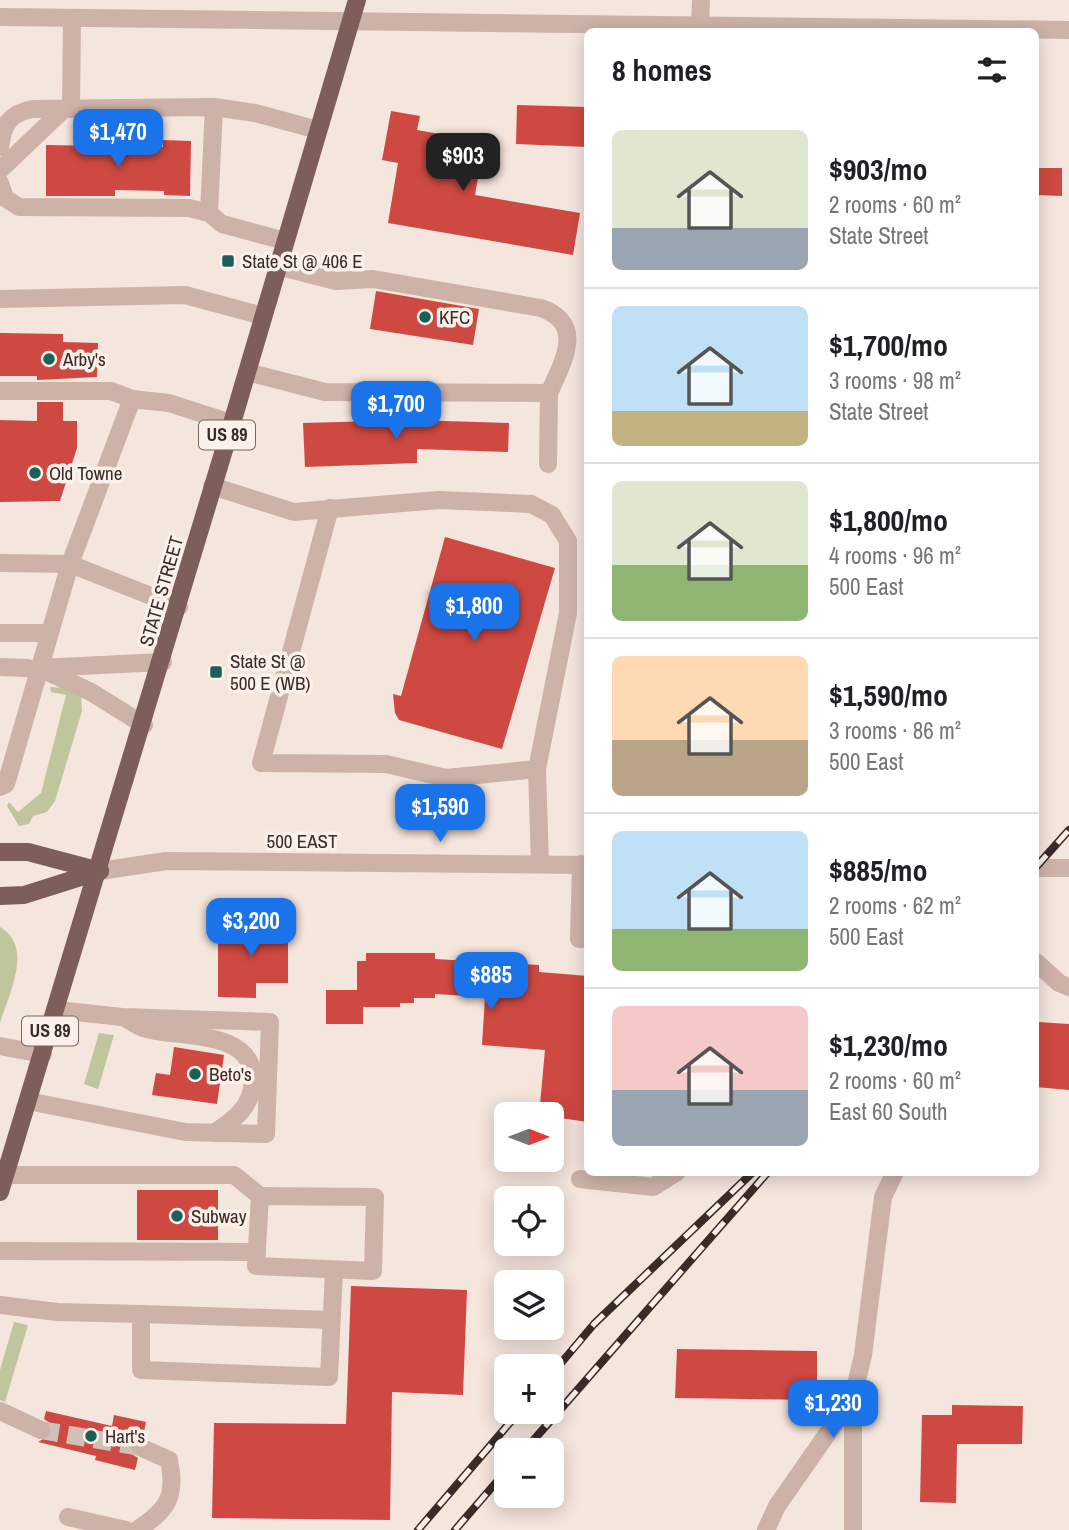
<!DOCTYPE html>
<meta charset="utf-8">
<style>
:root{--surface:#fff;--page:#f6f6f6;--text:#202124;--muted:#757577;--line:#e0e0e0;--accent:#1a73e8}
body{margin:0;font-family:"Archivo Narrow",sans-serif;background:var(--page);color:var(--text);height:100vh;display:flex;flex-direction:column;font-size:26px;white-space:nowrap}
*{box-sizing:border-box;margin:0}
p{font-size:23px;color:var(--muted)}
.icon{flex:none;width:38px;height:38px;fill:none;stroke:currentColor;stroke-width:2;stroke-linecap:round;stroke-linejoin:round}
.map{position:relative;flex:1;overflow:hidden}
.side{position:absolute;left:584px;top:28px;width:455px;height:1148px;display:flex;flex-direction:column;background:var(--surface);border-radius:10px;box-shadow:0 4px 18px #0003}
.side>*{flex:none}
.needle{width:46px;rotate:90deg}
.tools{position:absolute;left:494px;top:1102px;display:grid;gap:14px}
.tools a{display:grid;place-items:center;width:70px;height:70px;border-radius:10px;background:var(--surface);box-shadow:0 4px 18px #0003;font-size:35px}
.price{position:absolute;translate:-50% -60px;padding:0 16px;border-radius:14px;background:var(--accent);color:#fff;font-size:23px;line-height:46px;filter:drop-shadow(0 2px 4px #0008)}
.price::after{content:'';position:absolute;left:50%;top:42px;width:21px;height:16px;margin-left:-10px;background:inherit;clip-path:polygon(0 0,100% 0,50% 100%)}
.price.on{background:#222;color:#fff}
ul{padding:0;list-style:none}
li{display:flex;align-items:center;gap:21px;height:175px;padding:0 28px}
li+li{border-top:2px solid var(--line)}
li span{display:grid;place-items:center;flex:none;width:196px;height:140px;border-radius:10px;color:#555}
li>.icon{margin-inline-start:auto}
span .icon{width:84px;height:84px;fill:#fffc;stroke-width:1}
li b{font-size:30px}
h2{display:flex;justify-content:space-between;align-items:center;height:84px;padding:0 28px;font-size:30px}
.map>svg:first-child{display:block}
.green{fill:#bfc59c}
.building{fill:#ce4942}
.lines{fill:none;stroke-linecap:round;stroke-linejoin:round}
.minor-tunnel{stroke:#cfc0b9;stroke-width:18;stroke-dasharray:18 9;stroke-linecap:butt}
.minor{stroke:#cdb2a8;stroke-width:18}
.major{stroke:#7d5e59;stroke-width:18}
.rail-casing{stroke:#3a2b29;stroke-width:8}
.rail{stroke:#fbf0ea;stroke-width:5;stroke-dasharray:16;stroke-linecap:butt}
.poi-dot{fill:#1b5f56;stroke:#fbf0ea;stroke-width:2.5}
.labels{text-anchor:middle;stroke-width:7;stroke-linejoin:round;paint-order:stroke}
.shield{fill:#fbf0ea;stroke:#746663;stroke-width:2}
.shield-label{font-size:18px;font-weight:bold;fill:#3a2b29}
.poi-label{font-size:19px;fill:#3a2b29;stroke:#fbf0ea;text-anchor:start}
.street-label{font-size:19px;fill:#3a2b29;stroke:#fbf0ea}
</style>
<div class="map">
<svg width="1069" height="1530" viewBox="0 0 1069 1530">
<rect width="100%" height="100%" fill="#f4e5dd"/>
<!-- green -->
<g class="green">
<polygon points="50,687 65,688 81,697 82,711 55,801 47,812 33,816 29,824 19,826 7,806 9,802 18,812 41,793 66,695 51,692"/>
<path d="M0 927C34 947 9 993 0 1023Z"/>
<polygon points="99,1033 114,1035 98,1089 84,1084"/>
<polygon points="14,1322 28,1325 5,1402 0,1400 0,1370"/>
</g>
<!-- building -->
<g class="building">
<polygon points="517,105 588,107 588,147 516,144"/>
<polygon points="391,111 420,116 417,130 484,142 475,195 580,213 573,255 388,223 398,163 382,160"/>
<polygon points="163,140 191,141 190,196 164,195 164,191 115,190 115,196 46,196 46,145 163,147"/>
<polygon points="1036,168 1062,168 1062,196 1036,195"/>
<polygon points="376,291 479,309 473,345 370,329"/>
<polygon points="0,333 63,334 63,342 98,343 97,377 37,380 37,376 0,376"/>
<polygon points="37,402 63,402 63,421 77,421 77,448 60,501 0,502 0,420 37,421"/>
<polygon points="413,420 509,423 508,452 417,449 417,463 305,467 303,423"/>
<polygon points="445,537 555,568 502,749 399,720 395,713 393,694 401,696"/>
<polygon points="218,924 288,925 288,983 256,983 256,998 218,997"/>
<polygon points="366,953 435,953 435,959 539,965 539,972 588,976 588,1122 539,1115 545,1050 482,1045 485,997 435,994 435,998 414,998 414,1003 400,1003 400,1007 363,1007 363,1024 326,1024 326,990 357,990 357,961 366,961"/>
<polygon points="1038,1022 1069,1024 1069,1090 1036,1087"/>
<polygon points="174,1047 224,1055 217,1104 152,1095 156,1073 170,1075"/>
<rect x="137" y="1190" width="81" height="50"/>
<polygon points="351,1286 467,1290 463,1395 392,1392 390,1520 212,1518 214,1423 346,1424"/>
<polygon points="677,1349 817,1351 817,1400 675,1398"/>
<polygon points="952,1405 1023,1406 1022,1444 957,1444 956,1503 920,1502 922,1415 952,1415"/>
<polygon points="46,1411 112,1426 114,1415 146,1422 143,1436 134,1437 129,1443 130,1453 138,1458 135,1470 95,1460 96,1456 38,1442 52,1434 51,1424 44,1419"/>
</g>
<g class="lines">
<!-- minor-tunnel -->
<polyline class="minor-tunnel" points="41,1430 140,1447"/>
<!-- minor -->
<g class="minor">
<polyline points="0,17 1069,30"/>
<polyline points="700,25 701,0"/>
<polyline points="71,109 72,18"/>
<path d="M0 147C3 124 10 113 33 109L214 107 255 113 318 130"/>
<polyline points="0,170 64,109"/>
<polyline points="0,183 5,198 19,207 189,208 209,213 222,224 285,241"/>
<polyline points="209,213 214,107"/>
<path d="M277 266 336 281 373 279 541 308C585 324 564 360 549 393"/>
<polyline points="0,299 185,295 263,316"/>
<polyline points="247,372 325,392 549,393 548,464"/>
<polyline points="0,391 111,391 132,399 169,403 231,423"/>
<polyline points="212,486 294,512 439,500 531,504 552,515 568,541 568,613 537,769 540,864"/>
<polyline points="330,508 261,763 386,764 446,778 537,769"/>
<polyline points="0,563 70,564 179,607"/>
<polyline points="0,633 49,633"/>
<polyline points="0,667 27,668 38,672"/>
<polyline points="39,668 163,662"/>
<polyline points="46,671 91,692 144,725"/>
<polyline points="0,787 6,784 70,564 132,399"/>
<polyline points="581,864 579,939 588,939"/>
<polyline points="1036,868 1069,868"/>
<polyline points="100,871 166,861 588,865"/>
<polyline points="1036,962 1059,983 1069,987"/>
<path d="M128 1020C134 1023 140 1028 147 1029 179 1038 254 1029 253 1080 252 1107 235 1119 214 1133"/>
<polyline points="0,1046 43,1054"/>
<polyline points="28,1101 185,1132 266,1134 270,1022 122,1017 57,1010"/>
<polyline points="5,1175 234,1175 260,1196"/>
<polyline points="580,1179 653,1187 677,1172"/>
<polygon points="260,1196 375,1197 373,1271 256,1266"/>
<polyline points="0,1251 257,1252"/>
<polyline points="0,1305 57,1312 141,1314 141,1370 329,1377 334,1270"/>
<polyline points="141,1314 331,1320"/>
<polyline points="0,1411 41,1430"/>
<polyline points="68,1517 126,1530"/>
<path d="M137 1530C167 1510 177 1497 169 1460L140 1447"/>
<polyline points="766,1530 777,1506 853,1397"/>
<polyline points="853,1530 853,1397 863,1355 883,1197 895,1172"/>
</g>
<!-- major -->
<g class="major">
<polyline points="0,852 28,852 100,871"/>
<polyline points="0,896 24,895 100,871"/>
<path d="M0 1192C122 795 240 398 357 0"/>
</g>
<!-- rail casing -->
<g class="rail-casing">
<g id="rail">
<polyline points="1036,867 1069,830"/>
<polyline points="551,1375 594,1324 753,1172"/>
<polyline points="524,1451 768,1172"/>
<polyline points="418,1530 519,1412"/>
<polyline points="455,1530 506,1471"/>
</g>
</g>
<!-- rail -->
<use href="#rail" class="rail"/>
</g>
<!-- markers -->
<g class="poi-dot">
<rect x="221" y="254" width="14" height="14" rx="3.5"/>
<circle cx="425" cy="317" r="7"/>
<circle cx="49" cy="359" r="7"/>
<circle cx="35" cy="473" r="7"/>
<rect x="209" y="665" width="14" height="14" rx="3.5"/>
<circle cx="195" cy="1074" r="7"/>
<circle cx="177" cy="1216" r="7"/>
<circle cx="91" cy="1436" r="7"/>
</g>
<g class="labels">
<!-- shield labels -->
<g class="shield">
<rect x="199" y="420.5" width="56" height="29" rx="5"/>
<rect x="22" y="1016.5" width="56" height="29" rx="5"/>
</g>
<g class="shield-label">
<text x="227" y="441">US 89</text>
<text x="50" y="1037">US 89</text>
</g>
<!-- poi labels -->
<g class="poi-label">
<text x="242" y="268">State St @ 406 E</text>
<text x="439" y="324">KFC</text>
<text x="63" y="366">Arby's</text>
<text x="49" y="480">Old Towne</text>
<text x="230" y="668">State St @<tspan x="230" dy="22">500 E (WB)</tspan></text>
<text x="209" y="1081">Beto's</text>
<text x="191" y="1223">Subway</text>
<text x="105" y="1443">Hart's</text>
</g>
<!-- street labels -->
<g class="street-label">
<text transform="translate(161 591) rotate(-74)" y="7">STATE STREET</text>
<text x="302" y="848">500 EAST</text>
</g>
</g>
</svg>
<div class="tools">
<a><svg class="needle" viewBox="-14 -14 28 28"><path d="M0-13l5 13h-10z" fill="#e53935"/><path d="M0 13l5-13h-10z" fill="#757577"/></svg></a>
<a><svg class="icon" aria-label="locate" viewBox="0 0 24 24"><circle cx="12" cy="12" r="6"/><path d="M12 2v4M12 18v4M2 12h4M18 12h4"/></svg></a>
<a><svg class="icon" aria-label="layers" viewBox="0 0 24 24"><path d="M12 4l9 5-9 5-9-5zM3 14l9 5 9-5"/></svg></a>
<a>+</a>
<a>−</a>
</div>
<b class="price" style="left:118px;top:169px">$1,470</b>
<b class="price on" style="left:463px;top:193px">$903</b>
<b class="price" style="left:396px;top:441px">$1,700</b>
<b class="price" style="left:474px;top:643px">$1,800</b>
<b class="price" style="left:440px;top:844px">$1,590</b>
<b class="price" style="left:251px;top:958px">$3,200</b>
<b class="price" style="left:491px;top:1012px">$885</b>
<b class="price" style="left:833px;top:1440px">$1,230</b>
<section class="side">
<h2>8 homes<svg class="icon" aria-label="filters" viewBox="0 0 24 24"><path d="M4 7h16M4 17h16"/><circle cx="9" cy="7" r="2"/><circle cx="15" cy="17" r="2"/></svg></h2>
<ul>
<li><span style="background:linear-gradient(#dfe7d0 70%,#9aa5b1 0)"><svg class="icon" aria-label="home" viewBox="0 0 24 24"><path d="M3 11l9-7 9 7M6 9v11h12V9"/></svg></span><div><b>$903/mo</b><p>2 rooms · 60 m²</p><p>State Street</p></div></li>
<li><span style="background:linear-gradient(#bfe0f5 75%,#c2b280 0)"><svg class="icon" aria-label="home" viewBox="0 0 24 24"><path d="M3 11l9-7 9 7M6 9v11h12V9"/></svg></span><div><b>$1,700/mo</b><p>3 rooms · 98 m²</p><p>State Street</p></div></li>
<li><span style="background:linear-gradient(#dfe7d0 60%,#8fb573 0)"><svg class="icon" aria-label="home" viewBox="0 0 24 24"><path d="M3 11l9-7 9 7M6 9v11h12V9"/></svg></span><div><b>$1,800/mo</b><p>4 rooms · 96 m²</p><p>500 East</p></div></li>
<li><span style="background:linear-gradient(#ffd9b3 60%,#b9a48a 0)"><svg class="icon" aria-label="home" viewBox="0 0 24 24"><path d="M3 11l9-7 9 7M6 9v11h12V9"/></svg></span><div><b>$1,590/mo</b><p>3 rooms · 86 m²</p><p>500 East</p></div></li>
<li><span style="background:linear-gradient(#bfe0f5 70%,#8fb573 0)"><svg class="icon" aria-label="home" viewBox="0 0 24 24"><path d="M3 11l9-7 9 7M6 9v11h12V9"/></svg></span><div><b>$885/mo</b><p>2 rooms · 62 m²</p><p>500 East</p></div></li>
<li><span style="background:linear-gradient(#f6c9c9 60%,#9aa5b1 0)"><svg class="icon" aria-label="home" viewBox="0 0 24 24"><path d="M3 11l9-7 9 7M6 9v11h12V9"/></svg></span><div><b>$1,230/mo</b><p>2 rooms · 60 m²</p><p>East 60 South</p></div></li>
</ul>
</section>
</div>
